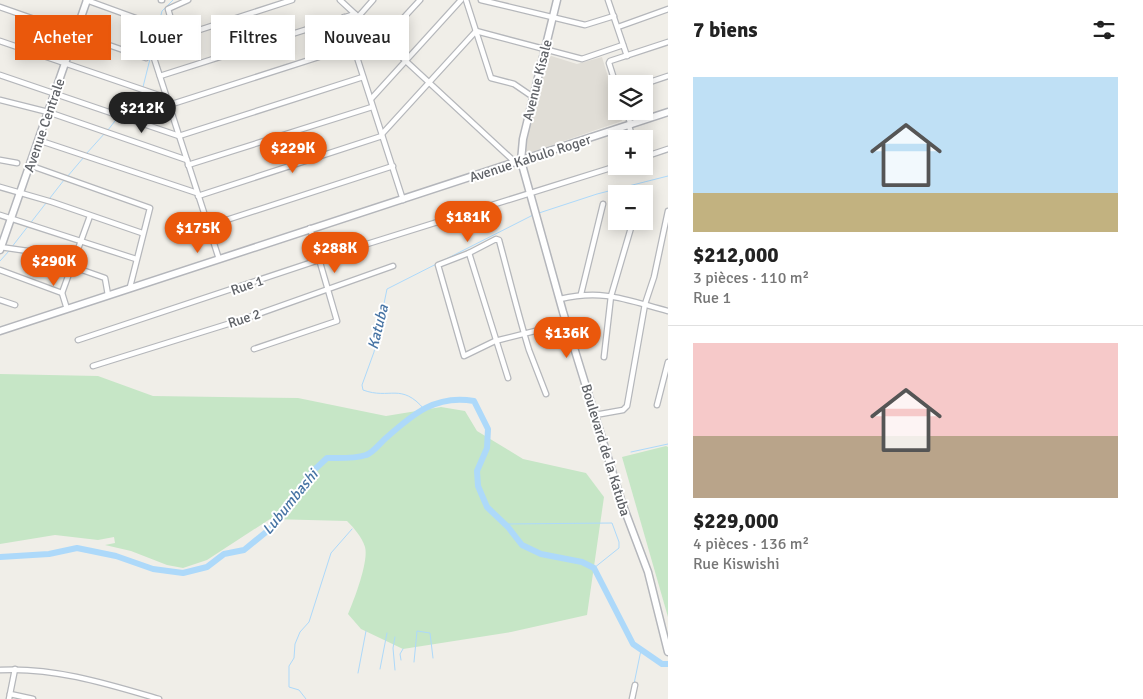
<!DOCTYPE html>
<html lang="fr">
<meta charset="utf-8">
<style>
:root{--surface:#fff;--page:#f2f2f2;--text:#222;--muted:#767676;--line:#e0e0e0;--accent:#ea580c}
body{margin:0;font-family:Signika,sans-serif;background:var(--page);color:var(--text);height:100vh;display:flex;flex-direction:column;font-size:19px;white-space:nowrap}
*{box-sizing:border-box;margin:0}
p{font-size:16px;color:var(--muted)}
.icon{flex:none;width:28px;height:28px;fill:none;stroke:currentColor;stroke-width:2;stroke-linecap:round;stroke-linejoin:round}
.map{position:relative;flex:1;overflow:hidden}
.sheet{display:flex;flex-direction:column;background:var(--surface);width:475px}
.sheet>*{flex:none}
.guide{position:absolute;left:15px;top:15px;width:475px;height:45px;display:flex;gap:10px}
.controls{position:absolute;left:608px;top:75px;display:grid;gap:10px}
.controls a{display:grid;place-items:center;width:45px;height:45px;border-radius:0px;background:var(--surface);box-shadow:0 2px 12px #0003;font-size:25px}
.price{position:absolute;translate:-50% -42px;padding:0 11px;border-radius:18px;background:var(--accent);color:#fff;font-size:16px;line-height:32px;filter:drop-shadow(0 1px 2px #0008)}
.price::after{content:'';position:absolute;left:50%;top:30px;width:15px;height:11px;margin-left:-8px;background:inherit;clip-path:polygon(0 0,100% 0,50% 100%)}
.price.active{background:#222;color:#fff}
ul{padding:0;list-style:none}
li{display:grid;align-content:center;gap:10px;height:265px;padding:0 25px}
li+li{border-top:1px solid var(--line)}
li span{display:grid;place-items:center;height:155px;border-radius:0px;color:#555}
li>.icon{margin-inline-start:auto}
span .icon{width:90px;height:90px;fill:#fffc;stroke-width:1}
li b{font-size:21px}
h2{display:flex;justify-content:space-between;align-items:center;height:60px;padding:0 25px;font-size:21px}
.tag{padding:0 18px;border-radius:0px;background:var(--surface);box-shadow:0 2px 12px #0003;font-size:18px;line-height:45px}
.tag.active{background:var(--accent);color:#fff}
main{display:flex;flex:1;min-height:0}
.map>svg:first-child{display:block}
.education{fill:#e0ddd6}
.green{fill:#c6e6c6}
.lines{fill:none;stroke-linecap:round;stroke-linejoin:round}
.stream{stroke:#add9fa;stroke-width:1}
.river{stroke:#add9fa;stroke-width:6}
.street-casing{stroke:#b5b7bb;stroke-width:7}
.secondary-casing{stroke:#b4b6bb;stroke-width:9}
.street{stroke:#fff;stroke-width:4.5}
.secondary{stroke:#fff;stroke-width:6}
.labels{text-anchor:middle;stroke-width:4;stroke-linejoin:round;paint-order:stroke}
.street-label{font-size:14px;fill:#5f6267;stroke:#fff}
.water-label{font-size:15px;font-style:italic;fill:#4774a4;stroke:#fff}
</style>
<main>
<div class="map">
<svg width="668" height="699" viewBox="0 0 668 699">
<rect width="100%" height="100%" fill="#f0eee8"/>
<!-- education -->
<polygon class="education" points="548,55 577,64 602,57 616,103 616,111 619,111 622,121 526,154 525,144"/>
<!-- green -->
<g class="green">
<path d="M0 374 98 376 153 396 298 398 386 416 441 407 465 411 477 431 523 459 586 473 604 497 587 615 511 632 403 649 361 629 348 614C354 600 369 561 365 547 362 537 354 528 347 521L270 519 207 560 183 568 167 565 131 551 105 545 115 543 114 537 98 540 55 535 0 544Z"/>
<polygon points="666,446 668,447 668,617 622,457"/>
</g>
<g class="lines">
<!-- stream -->
<g class="stream">
<polyline points="143,87 162,11 173,0"/>
<polyline points="121,114 140,91"/>
<polyline points="108,130 118,117"/>
<polyline points="86,154 105,133"/>
<polyline points="67,177 84,157"/>
<polyline points="539,213 597,194 668,176"/>
<polyline points="11,248 64,180"/>
<polyline points="0,261 9,251"/>
<path d="M424 409C401 382 390 400 363 390L362 385 374 352 387 289 533 215"/>
<polyline points="631,452 668,444"/>
<polyline points="505,524 612,523 619,542 619,548 594,568"/>
<polyline points="401,660 400,654 403,649"/>
<polyline points="414,662 417,631 430,633 433,658"/>
<polyline points="380,669 387,633"/>
<polyline points="395,670 393,648 395,637"/>
<polyline points="358,673 366,631"/>
<polyline points="634,684 641,650"/>
<polyline points="306,699 299,690 289,687 289,666 294,658 295,644 300,632 309,622 331,553 352,529"/>
</g>
<!-- river -->
<path class="river" d="M0 557 49 554 77 548 116 556 153 569 183 573 207 567 224 554 244 550 271 528 312 472 327 458C340 458 354 459 366 455 373 453 380 443 386 438 413 414 436 394 474 401L488 429 487 448 477 471 478 486 487 507 508 527 522 545 541 554 582 562 594 568 633 644 662 664H668"/>
<!-- street casing -->
<g class="street-casing">
<g id="street">
<polyline points="86,0 155,25"/>
<polyline points="161,0 162,0"/>
<polyline points="340,0 516,163"/>
<polyline points="466,0 491,78 514,84 533,97"/>
<polyline points="481,0 585,25 614,16"/>
<polyline points="608,0 627,56"/>
<polyline points="0,7 146,58"/>
<polyline points="344,17 403,200"/>
<polyline points="358,17 373,0"/>
<polyline points="618,27 668,9"/>
<polyline points="176,36 168,9 188,0"/>
<polyline points="384,39 420,0"/>
<polyline points="0,41 167,98"/>
<polyline points="156,44 292,0"/>
<polyline points="153,55 219,259"/>
<polyline points="0,75 179,136 363,77"/>
<polyline points="160,76 355,14"/>
<polyline points="644,84 668,76"/>
<polyline points="616,85 609,63 610,61 668,42"/>
<polyline points="371,99 461,0"/>
<polyline points="0,100 48,112 187,160"/>
<polyline points="169,105 353,46"/>
<polyline points="626,111 631,125"/>
<polyline points="629,126 633,139"/>
<polyline points="382,134 476,31 582,59 623,45"/>
<polyline points="38,140 197,193"/>
<polyline points="644,157 668,149"/>
<polyline points="0,160 17,163"/>
<polyline points="29,165 150,208 130,287"/>
<polyline points="188,165 372,107"/>
<polyline points="0,187 52,202 142,233"/>
<polyline points="198,196 382,136"/>
<polyline points="0,215 136,259"/>
<polyline points="208,226 393,166"/>
<polyline points="0,247 28,251 105,278 108,295"/>
<polyline points="469,253 508,378"/>
<polyline points="0,270 62,293"/>
<polyline points="581,294 603,204"/>
<path d="M560 299C604 289 626 300 668 311"/>
<polyline points="0,300 15,305"/>
<polyline points="67,309 62,293 90,216"/>
<polyline points="78,340 364,245 617,166"/>
<polyline points="254,349 337,321 310,228"/>
<polyline points="604,357 611,296 633,221"/>
<polyline points="93,366 244,319 393,266"/>
<path d="M546 394 529 350C518 314 509 277 499 240L496 239 469 253 438 265 464 356 495 341 567 323"/>
<polyline points="657,405 668,362"/>
<polyline points="595,415 623,410 627,406 645,304 654,277 668,211"/>
<path d="M0 670C54 667 108 684 159 699"/>
<polyline points="10,694 33,699"/>
<polyline points="9,699 15,669"/>
<polyline points="632,699 635,685"/>
</g>
</g>
<!-- secondary casing -->
<g class="secondary-casing">
<g id="secondary">
<polyline points="557,0 523,139 521,161 563,312 622,503 648,572 668,652"/>
<polyline points="0,250 87,0"/>
<polyline points="0,331 668,112"/>
</g>
</g>
<!-- street -->
<use href="#street" class="street"/>
<!-- secondary -->
<use href="#secondary" class="secondary"/>
</g>
<g class="labels">
<!-- street labels -->
<g class="street-label">
<text transform="translate(537 80) rotate(-76)" y="5">Avenue Kisale</text>
<text transform="translate(44 125) rotate(-71)" y="5">Avenue Centrale</text>
<text transform="translate(530 158) rotate(-18)" y="5">Avenue Kabulo Roger</text>
<text transform="translate(247 285) rotate(-19)" y="5">Rue 1</text>
<text transform="translate(244 318) rotate(-18)" y="5">Rue 2</text>
<text transform="translate(606 450) rotate(73)" y="5">Boulevard de la Katuba</text>
</g>
<!-- water labels -->
<g class="water-label">
<text transform="translate(378 327) rotate(-76)" y="5">Katuba</text>
<text transform="translate(290 502) rotate(-51)" y="5">Lubumbashi</text>
</g>
</g>
</svg>
<div class="controls">
<a><svg class="icon" aria-label="layers" viewBox="0 0 24 24"><path d="M12 4l9 5-9 5-9-5zM3 14l9 5 9-5"/></svg></a>
<a>+</a>
<a>−</a>
</div>
<b class="price active" style="left:142px;top:134px">$212K</b>
<b class="price" style="left:293px;top:174px">$229K</b>
<b class="price" style="left:468px;top:243px">$181K</b>
<b class="price" style="left:198px;top:254px">$175K</b>
<b class="price" style="left:335px;top:274px">$288K</b>
<b class="price" style="left:54px;top:287px">$290K</b>
<b class="price" style="left:567px;top:359px">$136K</b>
<div class="guide">
<a class="tag active">Acheter</a>
<a class="tag">Louer</a>
<a class="tag">Filtres</a>
<a class="tag">Nouveau</a>
</div>
</div>
<section class="sheet">
<h2>7 biens<svg class="icon" aria-label="filters" viewBox="0 0 24 24"><path d="M4 7h16M4 17h16"/><circle cx="9" cy="7" r="2"/><circle cx="15" cy="17" r="2"/></svg></h2>
<ul>
<li><span style="background:linear-gradient(#bfe0f5 75%,#c2b280 0)"><svg class="icon" aria-label="home" viewBox="0 0 24 24"><path d="M3 11l9-7 9 7M6 9v11h12V9"/></svg></span><div><b>$212,000</b><p>3 pièces · 110 m²</p><p>Rue 1</p></div></li>
<li><span style="background:linear-gradient(#f6c9c9 60%,#b9a48a 0)"><svg class="icon" aria-label="home" viewBox="0 0 24 24"><path d="M3 11l9-7 9 7M6 9v11h12V9"/></svg></span><div><b>$229,000</b><p>4 pièces · 136 m²</p><p>Rue Kiswishi</p></div></li>
</ul>
</section>
</main>
